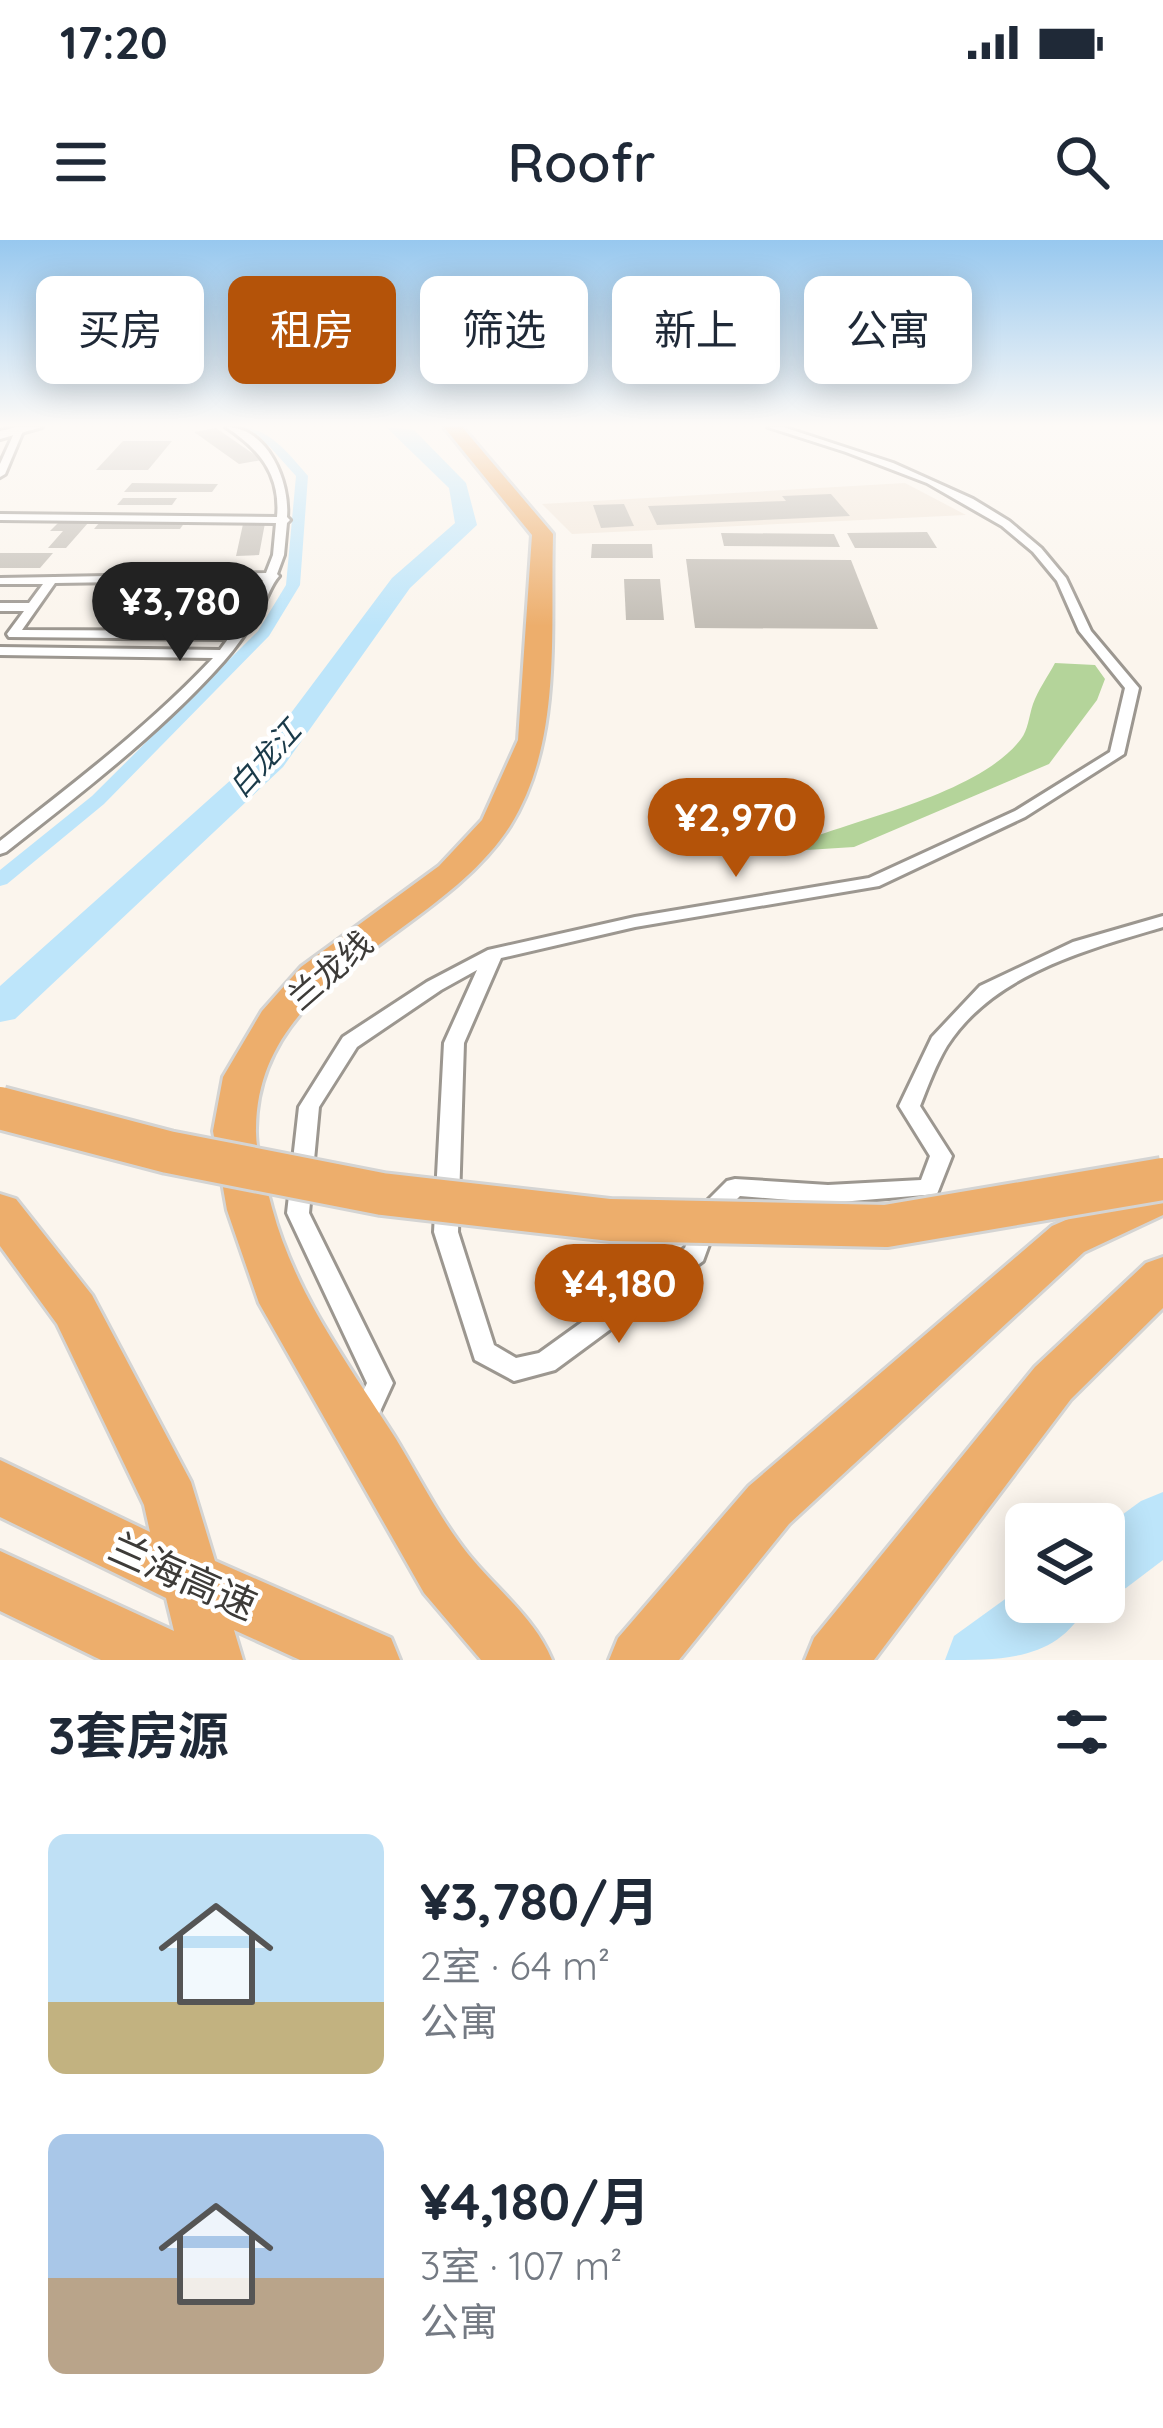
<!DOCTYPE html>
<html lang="zh">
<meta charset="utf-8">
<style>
:root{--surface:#fff;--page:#f6f6f7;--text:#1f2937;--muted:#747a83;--accent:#b45309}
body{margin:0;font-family:Quicksand,"Noto Sans SC",sans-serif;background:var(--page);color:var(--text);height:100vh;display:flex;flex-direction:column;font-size:45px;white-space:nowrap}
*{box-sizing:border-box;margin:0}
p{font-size:39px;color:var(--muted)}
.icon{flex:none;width:66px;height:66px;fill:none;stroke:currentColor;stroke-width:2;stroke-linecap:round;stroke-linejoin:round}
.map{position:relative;height:1420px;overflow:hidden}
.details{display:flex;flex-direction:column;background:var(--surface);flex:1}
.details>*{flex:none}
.guide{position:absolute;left:36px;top:36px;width:1092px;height:108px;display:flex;gap:24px}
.tools{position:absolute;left:1005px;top:1263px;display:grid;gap:24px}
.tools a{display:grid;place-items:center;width:120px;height:120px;border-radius:18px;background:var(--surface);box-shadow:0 6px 30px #0003;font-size:60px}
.price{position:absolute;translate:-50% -102px;padding:0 27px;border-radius:42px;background:var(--accent);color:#fff;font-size:39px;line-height:78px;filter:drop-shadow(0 3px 6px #0008)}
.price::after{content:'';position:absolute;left:50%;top:72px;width:36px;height:27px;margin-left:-18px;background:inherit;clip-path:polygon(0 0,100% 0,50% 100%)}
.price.current{background:#222;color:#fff}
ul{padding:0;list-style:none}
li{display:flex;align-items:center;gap:36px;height:300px;padding:0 48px}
li span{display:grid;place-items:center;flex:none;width:336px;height:240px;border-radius:18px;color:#555}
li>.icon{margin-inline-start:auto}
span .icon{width:144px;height:144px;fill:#fffc;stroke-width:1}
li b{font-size:51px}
h2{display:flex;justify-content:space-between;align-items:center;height:144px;padding:0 48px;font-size:51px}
.pill{padding:0 42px;border-radius:18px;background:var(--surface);box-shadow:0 6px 30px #0003;font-size:42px;line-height:108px}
.pill.current{background:var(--accent);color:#fff}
.status{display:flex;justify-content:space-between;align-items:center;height:84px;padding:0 60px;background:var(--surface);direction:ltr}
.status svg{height:33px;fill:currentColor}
header{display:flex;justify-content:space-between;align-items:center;height:156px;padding:0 48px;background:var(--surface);font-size:54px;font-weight:600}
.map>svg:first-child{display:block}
.built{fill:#f2e7da}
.forest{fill:#b4d49a}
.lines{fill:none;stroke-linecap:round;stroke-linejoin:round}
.canal{fill:#bde5fa;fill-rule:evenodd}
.river{fill:#bde5fa;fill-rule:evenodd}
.building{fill:#c3beb6}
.street-casing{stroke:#9c9790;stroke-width:6}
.secondary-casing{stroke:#9c9790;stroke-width:6}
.highway-casing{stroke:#d4d4d3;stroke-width:6}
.street{fill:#fff;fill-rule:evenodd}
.secondary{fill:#fff;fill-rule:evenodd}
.highway{fill:#edae6c;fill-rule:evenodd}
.highway-bridge-casing{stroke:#d4d4d3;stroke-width:48;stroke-linecap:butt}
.highway-bridge{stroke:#edae6c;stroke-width:42}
.labels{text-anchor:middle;stroke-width:9;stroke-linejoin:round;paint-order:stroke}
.far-water-label{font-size:30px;font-style:italic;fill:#1a3a49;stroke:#fff}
.street-label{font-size:33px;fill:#3d3b38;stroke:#fff}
.near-street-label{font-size:39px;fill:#3d3b38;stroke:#fff}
</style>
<div class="status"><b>17:20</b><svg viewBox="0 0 49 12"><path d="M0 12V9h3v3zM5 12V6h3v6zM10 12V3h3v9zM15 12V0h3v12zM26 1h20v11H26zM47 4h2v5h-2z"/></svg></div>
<header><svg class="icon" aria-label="menu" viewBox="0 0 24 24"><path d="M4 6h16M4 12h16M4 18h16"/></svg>Roofr<svg class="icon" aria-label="search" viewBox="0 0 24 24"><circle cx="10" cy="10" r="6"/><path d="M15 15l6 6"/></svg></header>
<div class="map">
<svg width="1163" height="1420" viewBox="0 0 1163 1420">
<rect width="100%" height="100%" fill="#fbf5ed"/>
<!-- built -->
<polygon class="built" points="905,243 966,275 572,294 542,264"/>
<!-- forest -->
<path class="forest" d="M1055 423 1095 425 1105 439 1097 460 1049 524 854 607 775 612C842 581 976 558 1021 499 1028 490 1029 476 1033 464 1038 450 1048 436 1055 423Z"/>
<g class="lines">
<!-- canal -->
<path class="canal" d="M238 187C269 187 289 214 308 236L300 345 269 396 104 564 7 644 0 646V630L92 556 258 391 286 345 296 236 269 206Z"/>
<!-- river -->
<g class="river">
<polygon points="386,187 414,190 466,243 477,285 410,348 283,527 15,779 0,782 0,746 261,513 392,338 455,283 449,248"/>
<polygon points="1163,1252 1163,1320 1126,1348 1104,1357 1104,1288 1141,1261"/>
<path d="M1026 1344V1362H1088C1060 1420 1006 1420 945 1420L954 1396Z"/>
</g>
</g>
<!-- building -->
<g class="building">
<polygon points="216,188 262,220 239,224 194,192"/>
<polygon points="123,201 172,201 148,230 96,230"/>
<polygon points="132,243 218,244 212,252 124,252"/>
<polygon points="831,254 850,276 657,285 648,266 786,261 782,256"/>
<polygon points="123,258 177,258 172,265 117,265"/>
<polygon points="624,264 634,286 601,288 593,265"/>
<polygon points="100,282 185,282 180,289 94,289"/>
<polygon points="58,283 88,283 66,308 48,308 63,291 50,291"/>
<polygon points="265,283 259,315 236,316 243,284"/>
<polygon points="927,292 937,308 855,308 847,293"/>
<polygon points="721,293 834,294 840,307 724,306"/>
<polygon points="592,304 652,304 653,318 591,318"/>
<polygon points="0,313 53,313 40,328 0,328"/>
<polygon points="686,319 851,320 878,389 695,388"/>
<polygon points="624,339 660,339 664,380 626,380"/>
</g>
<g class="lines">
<!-- street casing -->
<g class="street-casing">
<g id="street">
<path d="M226 187C268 187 290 242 287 277L290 280 287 283 284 315 277 334 279 336C271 345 268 357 261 368 251 386 238 405 224 421 159 494 82 552 6 612L0 614V601C74 543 148 487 213 418L0 415V407L220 410 228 399 9 397 7 394 24 371H0V363H29L43 344H0V338L266 333 273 315 276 283 0 280V274L277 277C281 234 259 209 226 187ZM263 340 252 365 233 391 22 390 55 343Z"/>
<path d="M768 187H783L893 223 973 259 1009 281 1041 308 1066 338 1091 391 1139 448 1124 514 1025 577 879 646 635 687 501 718 464 803 458 992 494 1105 516 1118 539 1113 685 1008 701 967 727 941 735 939 828 945 921 940 930 916 899 866 932 797 980 746 1073 702 1163 676V687C1086 710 993 734 947 806 936 824 928 846 920 866L952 916 937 954 828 963 740 956 719 977 703 1021 555 1130 514 1141 475 1120 434 992 444 803 477 730 441 750 357 807 319 867 309 973 393 1143 371 1191 362 1194 353 1191 349 1182 367 1143 287 973 299 867 343 797 427 742 488 710 635 677 869 638 1015 571 1110 512 1125 448 1079 391 1057 341 1033 312 1002 286 927 243 846 212Z"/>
<polygon points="16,189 23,191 5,234 0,237 0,224"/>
</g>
</g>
<!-- secondary casing -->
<g class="secondary-casing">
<polygon id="secondary" points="17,187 42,187 0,199 0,191"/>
</g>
<!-- highway casing -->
<g class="highway-casing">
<g id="highway">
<path d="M444 187H462L553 294C550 390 563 501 510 586 439 697 258 735 256 888 255 913 266 944 272 968 295 1054 349 1125 396 1199 419 1237 440 1279 468 1314 496 1349 535 1378 552 1420H481L424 1353 259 1063 227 970 213 891 223 837 262 771 301 727 439 626 482 580 518 500 532 295Z"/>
<polygon points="1163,938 1163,975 1084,1012 789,1284 679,1420 609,1420 618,1398 749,1246 1052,986"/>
<polygon points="0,954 16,959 92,1055 191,1242 215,1321 391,1398 400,1420 300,1420 234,1390 243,1420 101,1420 0,1371 0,1311 174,1391 166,1358 0,1277 0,1220 150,1292 144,1265 57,1084 0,1006"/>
<polygon points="1163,1017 1163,1068 1071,1159 874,1420 805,1420 814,1398 1035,1127 1146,1023"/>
</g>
</g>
<!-- street -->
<use href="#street" class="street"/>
<!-- secondary -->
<use href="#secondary" class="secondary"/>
<!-- highway -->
<use href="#highway" class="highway"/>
<!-- highway-bridge casing -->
<g class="highway-bridge-casing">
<polyline id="highway-bridge" points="0,868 168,912 382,954 610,980 886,986 1163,939"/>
</g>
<!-- highway-bridge -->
<use href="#highway-bridge" class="highway-bridge"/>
</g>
<!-- sky -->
<linearGradient id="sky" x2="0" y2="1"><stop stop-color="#97c8ef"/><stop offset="0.48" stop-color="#fdfaf7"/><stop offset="1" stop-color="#fdfaf7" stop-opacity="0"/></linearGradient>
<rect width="1163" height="386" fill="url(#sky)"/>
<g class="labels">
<!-- far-water labels -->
<g class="far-water-label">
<text transform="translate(265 519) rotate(-48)" y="10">白龙江</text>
</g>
<!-- street labels -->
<g class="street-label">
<text transform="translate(330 730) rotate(-41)" y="12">兰龙线</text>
</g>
<!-- near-street labels -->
<g class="near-street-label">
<text transform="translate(183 1336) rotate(24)" y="14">兰海高速</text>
</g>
</g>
</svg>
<div class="tools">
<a><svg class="icon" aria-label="layers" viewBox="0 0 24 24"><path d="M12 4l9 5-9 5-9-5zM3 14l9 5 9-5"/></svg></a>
</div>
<b class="price current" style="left:180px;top:424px">¥3,780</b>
<b class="price" style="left:736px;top:640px">¥2,970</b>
<b class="price" style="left:619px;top:1106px">¥4,180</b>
<div class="guide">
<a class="pill">买房</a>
<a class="pill current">租房</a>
<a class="pill">筛选</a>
<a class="pill">新上</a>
<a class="pill">公寓</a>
</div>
</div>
<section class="details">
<h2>3套房源<svg class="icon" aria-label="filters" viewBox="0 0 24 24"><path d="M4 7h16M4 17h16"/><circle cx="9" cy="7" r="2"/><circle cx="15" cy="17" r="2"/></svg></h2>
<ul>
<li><span style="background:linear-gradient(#bfe0f5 70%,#c2b280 0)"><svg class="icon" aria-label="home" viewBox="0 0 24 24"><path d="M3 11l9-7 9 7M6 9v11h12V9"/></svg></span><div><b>¥3,780/月</b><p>2室 · 64 m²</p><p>公寓</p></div></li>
<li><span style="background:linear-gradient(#a9c7e8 60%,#b9a48a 0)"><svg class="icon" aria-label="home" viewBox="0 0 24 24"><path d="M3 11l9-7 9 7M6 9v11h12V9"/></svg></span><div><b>¥4,180/月</b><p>3室 · 107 m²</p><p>公寓</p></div></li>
</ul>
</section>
